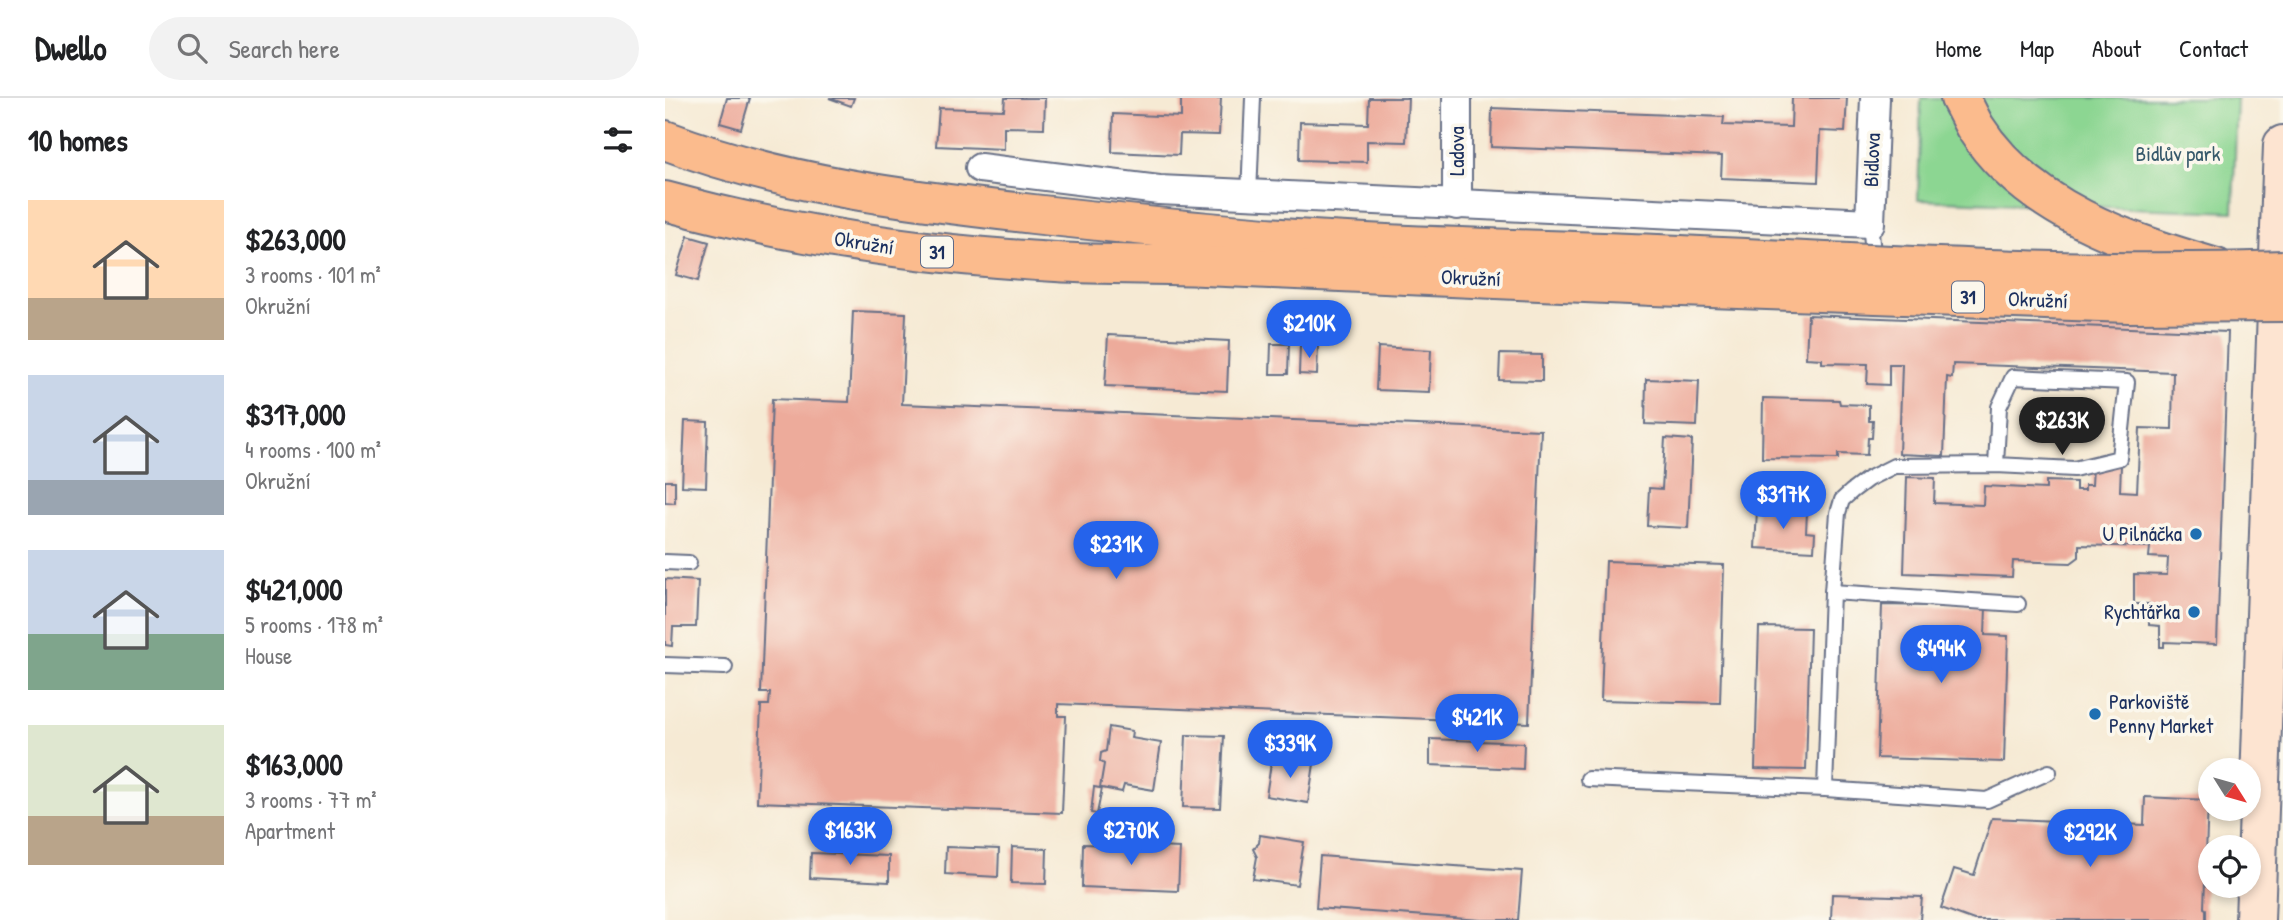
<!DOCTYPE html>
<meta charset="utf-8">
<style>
:root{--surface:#fff;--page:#f2f2f2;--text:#202124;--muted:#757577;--line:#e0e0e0;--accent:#2563eb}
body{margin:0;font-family:"Patrick Hand",sans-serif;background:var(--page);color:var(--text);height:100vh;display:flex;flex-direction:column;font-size:26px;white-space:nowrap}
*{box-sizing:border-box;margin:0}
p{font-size:23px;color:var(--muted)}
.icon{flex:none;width:38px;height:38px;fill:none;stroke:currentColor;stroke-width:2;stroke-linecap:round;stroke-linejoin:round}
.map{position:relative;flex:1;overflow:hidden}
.sheet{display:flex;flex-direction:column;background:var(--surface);width:665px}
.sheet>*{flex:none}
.needle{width:46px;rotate:127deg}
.buttons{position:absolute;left:1533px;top:660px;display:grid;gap:14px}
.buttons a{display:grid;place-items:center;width:63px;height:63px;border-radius:50%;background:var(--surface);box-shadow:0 4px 10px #0003;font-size:35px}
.price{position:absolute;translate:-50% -60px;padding:0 16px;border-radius:24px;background:var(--accent);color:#fff;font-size:23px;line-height:46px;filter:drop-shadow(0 2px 4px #0008)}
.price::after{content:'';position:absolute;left:50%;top:42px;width:21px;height:16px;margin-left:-10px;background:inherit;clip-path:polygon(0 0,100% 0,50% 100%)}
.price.on{background:#222;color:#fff}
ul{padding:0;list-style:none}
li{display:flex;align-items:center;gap:21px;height:175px;padding:0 28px}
li span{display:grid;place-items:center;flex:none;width:196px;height:140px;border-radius:0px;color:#555}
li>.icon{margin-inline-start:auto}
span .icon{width:84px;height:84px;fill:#fffc;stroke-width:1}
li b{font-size:30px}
h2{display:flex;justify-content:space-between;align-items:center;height:84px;padding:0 28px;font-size:30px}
header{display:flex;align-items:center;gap:42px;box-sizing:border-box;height:98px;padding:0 35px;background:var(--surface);border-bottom:2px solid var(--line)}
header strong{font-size:33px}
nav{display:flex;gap:38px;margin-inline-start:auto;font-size:24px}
.search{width:490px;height:63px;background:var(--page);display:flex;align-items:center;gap:18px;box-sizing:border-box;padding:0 24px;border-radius:38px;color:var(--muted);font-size:26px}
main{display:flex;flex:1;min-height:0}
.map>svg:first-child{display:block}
.green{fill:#8cd692;stroke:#548278;stroke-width:2}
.building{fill:#edab9b}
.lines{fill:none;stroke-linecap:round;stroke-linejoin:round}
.lane-casing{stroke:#687087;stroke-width:18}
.street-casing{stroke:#687087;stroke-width:32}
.secondary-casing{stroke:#687087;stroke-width:42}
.primary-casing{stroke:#687087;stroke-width:42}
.lane{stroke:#fff;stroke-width:14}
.street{stroke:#fff;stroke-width:28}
.secondary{stroke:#fde4d1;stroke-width:38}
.primary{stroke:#fbbb8d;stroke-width:38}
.primary-bridge-casing{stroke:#687087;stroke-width:42;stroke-linecap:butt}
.primary-bridge{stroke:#fbbb8d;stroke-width:38}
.poi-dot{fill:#1f6fb2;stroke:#fbf7ec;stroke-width:2.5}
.labels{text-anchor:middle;stroke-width:7;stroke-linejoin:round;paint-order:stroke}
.shield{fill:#fbf7ec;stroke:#5e6b89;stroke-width:2}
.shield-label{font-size:19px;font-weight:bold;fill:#1b2f5e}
.street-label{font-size:21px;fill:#1b2f5e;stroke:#fbf7ec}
.park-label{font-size:21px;fill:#37596b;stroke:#fbf7ec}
.poi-label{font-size:21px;fill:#1b2f5e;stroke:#fbf7ec;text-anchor:end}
</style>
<header>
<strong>Dwello</strong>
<div class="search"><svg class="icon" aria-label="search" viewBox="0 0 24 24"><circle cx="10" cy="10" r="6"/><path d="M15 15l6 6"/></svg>Search here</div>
<nav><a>Home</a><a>Map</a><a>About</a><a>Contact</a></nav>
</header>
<main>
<section class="sheet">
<h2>10 homes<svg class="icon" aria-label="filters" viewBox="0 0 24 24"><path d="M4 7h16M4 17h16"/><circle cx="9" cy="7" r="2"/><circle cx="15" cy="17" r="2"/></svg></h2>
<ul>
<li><span style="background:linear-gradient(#ffd9b3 70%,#b9a48a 0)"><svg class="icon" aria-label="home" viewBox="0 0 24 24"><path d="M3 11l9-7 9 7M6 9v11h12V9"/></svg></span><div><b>$263,000</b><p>3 rooms · 101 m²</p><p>Okružní</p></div></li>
<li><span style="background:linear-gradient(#c9d6e8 75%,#9aa5b1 0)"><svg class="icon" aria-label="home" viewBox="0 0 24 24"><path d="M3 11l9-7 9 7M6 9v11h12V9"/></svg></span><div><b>$317,000</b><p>4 rooms · 100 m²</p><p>Okružní</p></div></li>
<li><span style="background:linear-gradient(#c9d6e8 60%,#7fa58c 0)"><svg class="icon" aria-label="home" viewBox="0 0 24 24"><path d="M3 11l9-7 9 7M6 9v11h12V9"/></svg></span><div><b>$421,000</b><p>5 rooms · 178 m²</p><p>House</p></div></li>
<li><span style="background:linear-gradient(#dfe7d0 65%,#b9a48a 0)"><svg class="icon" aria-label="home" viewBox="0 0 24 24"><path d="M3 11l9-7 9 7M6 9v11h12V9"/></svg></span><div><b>$163,000</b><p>3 rooms · 77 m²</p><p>Apartment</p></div></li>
</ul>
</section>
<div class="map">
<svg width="1618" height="822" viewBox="0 0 1618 822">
<rect width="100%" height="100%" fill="#fbf7ec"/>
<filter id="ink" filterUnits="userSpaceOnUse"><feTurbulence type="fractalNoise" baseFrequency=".0143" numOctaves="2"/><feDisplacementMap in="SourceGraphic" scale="14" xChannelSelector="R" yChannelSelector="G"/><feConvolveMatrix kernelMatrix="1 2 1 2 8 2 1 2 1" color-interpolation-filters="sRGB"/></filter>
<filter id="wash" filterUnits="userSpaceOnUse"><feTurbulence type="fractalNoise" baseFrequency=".00686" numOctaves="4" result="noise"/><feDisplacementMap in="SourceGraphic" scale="28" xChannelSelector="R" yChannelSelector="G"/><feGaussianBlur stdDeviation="1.57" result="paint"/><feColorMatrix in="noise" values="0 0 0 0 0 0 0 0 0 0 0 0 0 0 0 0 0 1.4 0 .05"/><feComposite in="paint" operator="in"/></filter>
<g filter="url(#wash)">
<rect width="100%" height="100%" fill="#f6ead4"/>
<!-- green -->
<polygon class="green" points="1256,0 1572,0 1568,114 1253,102"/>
<g id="blocks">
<!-- building -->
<g class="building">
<polygon points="62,0 85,0 76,31 55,25"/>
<polygon points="164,0 189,0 186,8"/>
<polygon points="340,0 380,0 379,30 339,29 339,51 271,48 274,10 339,12"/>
<polygon points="516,0 556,0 554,37 515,36 514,57 447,54 448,16 516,19"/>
<polygon points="704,0 743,0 741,44 702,43 702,64 634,62 635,24 703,26"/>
<polygon points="1127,0 1182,0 1180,34 1155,33 1153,84 1056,80 1057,58 826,49 827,10 1059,19 1058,27 1126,29"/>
<polygon points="23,138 44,144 33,183 11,177"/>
<polygon points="188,213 241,215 237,306 876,332 864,625 393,606 393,618 401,618 397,715 92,704 96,607 104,607 105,595 96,595 107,301 184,304"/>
<polygon points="1143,217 1563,234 1552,546 1499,544 1499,549 1495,549 1495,528 1484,527 1484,506 1469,506 1469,476 1502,477 1503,460 1484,459 1485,449 1414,447 1414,459 1406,465 1348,463 1347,479 1239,475 1242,379 1270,380 1269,405 1318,407 1319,388 1381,391 1381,383 1411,384 1411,392 1420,392 1420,387 1427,387 1428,369 1430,366 1456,367 1455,393 1472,394 1475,330 1507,331 1508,274 1288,266 1287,280 1282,279 1279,358 1234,356 1237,266 1224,266 1224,287 1202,286 1203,266 1157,265 1157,261 1141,260"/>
<polygon points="443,237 564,243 562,293 440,288"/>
<polygon points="606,246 624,246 623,276 605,276"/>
<polygon points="635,247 653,247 652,277 634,276"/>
<polygon points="713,249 766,252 764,294 711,292"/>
<polygon points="835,256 877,257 877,283 834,282"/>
<polygon points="981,281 1034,283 1032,328 980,326"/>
<polygon points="1098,300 1174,302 1175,306 1204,307 1204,323 1208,323 1207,340 1203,340 1202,357 1173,356 1173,361 1097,360"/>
<polygon points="20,323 43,324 41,389 17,388"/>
<polygon points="1000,340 1027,342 1023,430 982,428 984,390 997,391"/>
<polygon points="0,383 10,383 10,405 0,404"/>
<polygon points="1092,412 1142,414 1141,434 1150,435 1149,453 1090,450"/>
<polygon points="941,463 1059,467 1055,605 936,602"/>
<polygon points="0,481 33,483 31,529 8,529 7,548 0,547"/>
<polygon points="1217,507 1321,509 1320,537 1343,538 1339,664 1212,660"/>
<polygon points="1094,529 1145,530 1141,672 1090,671"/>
<polygon points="444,629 467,633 466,640 496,645 489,692 459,687 457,694 437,690 432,716 426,715 429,689 435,690 439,666 435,663 436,655 441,653"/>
<polygon points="521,637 559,638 555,710 518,709"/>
<polygon points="765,641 859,645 858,671 765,667"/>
<polygon points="607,659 649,666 643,705 601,698"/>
<polygon points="1480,699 1543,702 1539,810 1541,811 1541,822 1309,822 1276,810 1289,771 1309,777 1327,720 1479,727"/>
<polygon points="595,737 639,744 632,787 588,781 592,759 588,751 594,745"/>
<polygon points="418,746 515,750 513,793 417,789"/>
<polygon points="281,749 334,751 333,779 280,776"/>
<polygon points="347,749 382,751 381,786 346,785"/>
<polygon points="146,755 224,758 224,784 145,780"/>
<polygon points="655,758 857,773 853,822 816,822 651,810"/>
<polygon points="1167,796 1257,799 1255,822 1166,822"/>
</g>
</g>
</g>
<g filter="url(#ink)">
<use href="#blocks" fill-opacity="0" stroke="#687087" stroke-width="2"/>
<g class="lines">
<!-- lane casing -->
<g class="lane-casing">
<g id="lane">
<polyline points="584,97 588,0"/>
<polyline points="1205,125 1209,165"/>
<polyline points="0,464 24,465"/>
<polyline points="1167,494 1173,415 1177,402 1187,393 1203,381 1229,368 1331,367 1334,309 1348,279 1462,284 1454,360 1409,371 1331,367"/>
<polyline points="0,567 60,569"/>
<polyline points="923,681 1160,691 1322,702 1384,674"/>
<polyline points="1160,691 1167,494 1353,506"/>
</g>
</g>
<!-- street casing -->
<g class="street-casing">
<g id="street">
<polyline points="315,70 494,92 1205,125 1210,0"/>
<polyline points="792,107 792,0"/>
</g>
</g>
<!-- secondary casing -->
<g class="secondary-casing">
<polyline id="secondary" points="1590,822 1618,47"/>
</g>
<!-- primary casing -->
<g class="primary-casing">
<g id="primary">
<path d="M1295 0C1300 9 1305 20 1310 29 1363 112 1462 144 1551 170"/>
<path d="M0 42C118 87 243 102 368 116 450 125 533 134 616 140 741 149 866 151 992 156"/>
<path d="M0 103C128 138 259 157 391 164 440 167 490 166 539 168 689 175 838 181 988 188"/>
</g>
</g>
<!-- lane -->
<use href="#lane" class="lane"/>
<!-- street -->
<use href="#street" class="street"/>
<!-- secondary -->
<use href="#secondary" class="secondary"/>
<!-- primary -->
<use href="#primary" class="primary"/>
<!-- primary-bridge casing -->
<g class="primary-bridge-casing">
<g id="primary-bridge">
<path d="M992 156C1200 165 1409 180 1618 172"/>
<polyline points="988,188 1463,205 1618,204"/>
</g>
</g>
<!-- primary-bridge -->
<use href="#primary-bridge" class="primary-bridge"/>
</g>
</g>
<!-- markers -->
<g class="poi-dot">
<circle cx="1531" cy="436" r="7"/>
<circle cx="1529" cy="514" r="7"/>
<circle cx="1430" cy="616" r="7"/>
</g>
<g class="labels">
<!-- shield labels -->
<g class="shield">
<rect x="256" y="138.5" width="32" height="31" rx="5"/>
<rect x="1287" y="183.5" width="32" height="31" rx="5"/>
</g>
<g class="shield-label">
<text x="272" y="161">31</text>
<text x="1303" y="206">31</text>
</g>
<!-- street labels -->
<g class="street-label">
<text transform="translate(792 53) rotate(-90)" y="7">Ladova</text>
<text transform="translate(1207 62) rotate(-88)" y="7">Bidlova</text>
<text transform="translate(199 145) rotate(9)" y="7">Okružní</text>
<text transform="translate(806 180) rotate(2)" y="7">Okružní</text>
<text transform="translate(1373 202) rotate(2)" y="7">Okružní</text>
</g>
<!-- park labels -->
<g class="park-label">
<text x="1513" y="63">Bidlův park</text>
</g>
<!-- poi labels -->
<g class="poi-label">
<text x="1517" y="443">U Pilnáčka</text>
<text x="1515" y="521">Rychtářka</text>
<text x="1444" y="611" text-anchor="start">Parkoviště<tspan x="1444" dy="24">Penny Market</tspan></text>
</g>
</g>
</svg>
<div class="buttons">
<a><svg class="needle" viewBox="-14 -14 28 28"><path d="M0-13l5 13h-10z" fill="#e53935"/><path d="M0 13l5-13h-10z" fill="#757577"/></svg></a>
<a><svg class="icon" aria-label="locate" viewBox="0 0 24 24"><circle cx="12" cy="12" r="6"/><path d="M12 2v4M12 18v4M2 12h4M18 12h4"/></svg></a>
</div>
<b class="price" style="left:644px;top:262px">$210K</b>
<b class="price on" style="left:1397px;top:359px">$263K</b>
<b class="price" style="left:1118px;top:433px">$317K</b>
<b class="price" style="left:451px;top:483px">$231K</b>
<b class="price" style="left:1276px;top:587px">$494K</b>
<b class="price" style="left:812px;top:656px">$421K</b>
<b class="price" style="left:625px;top:682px">$339K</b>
<b class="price" style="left:185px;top:769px">$163K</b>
<b class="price" style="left:466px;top:769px">$270K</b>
<b class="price" style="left:1425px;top:771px">$292K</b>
</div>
</main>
